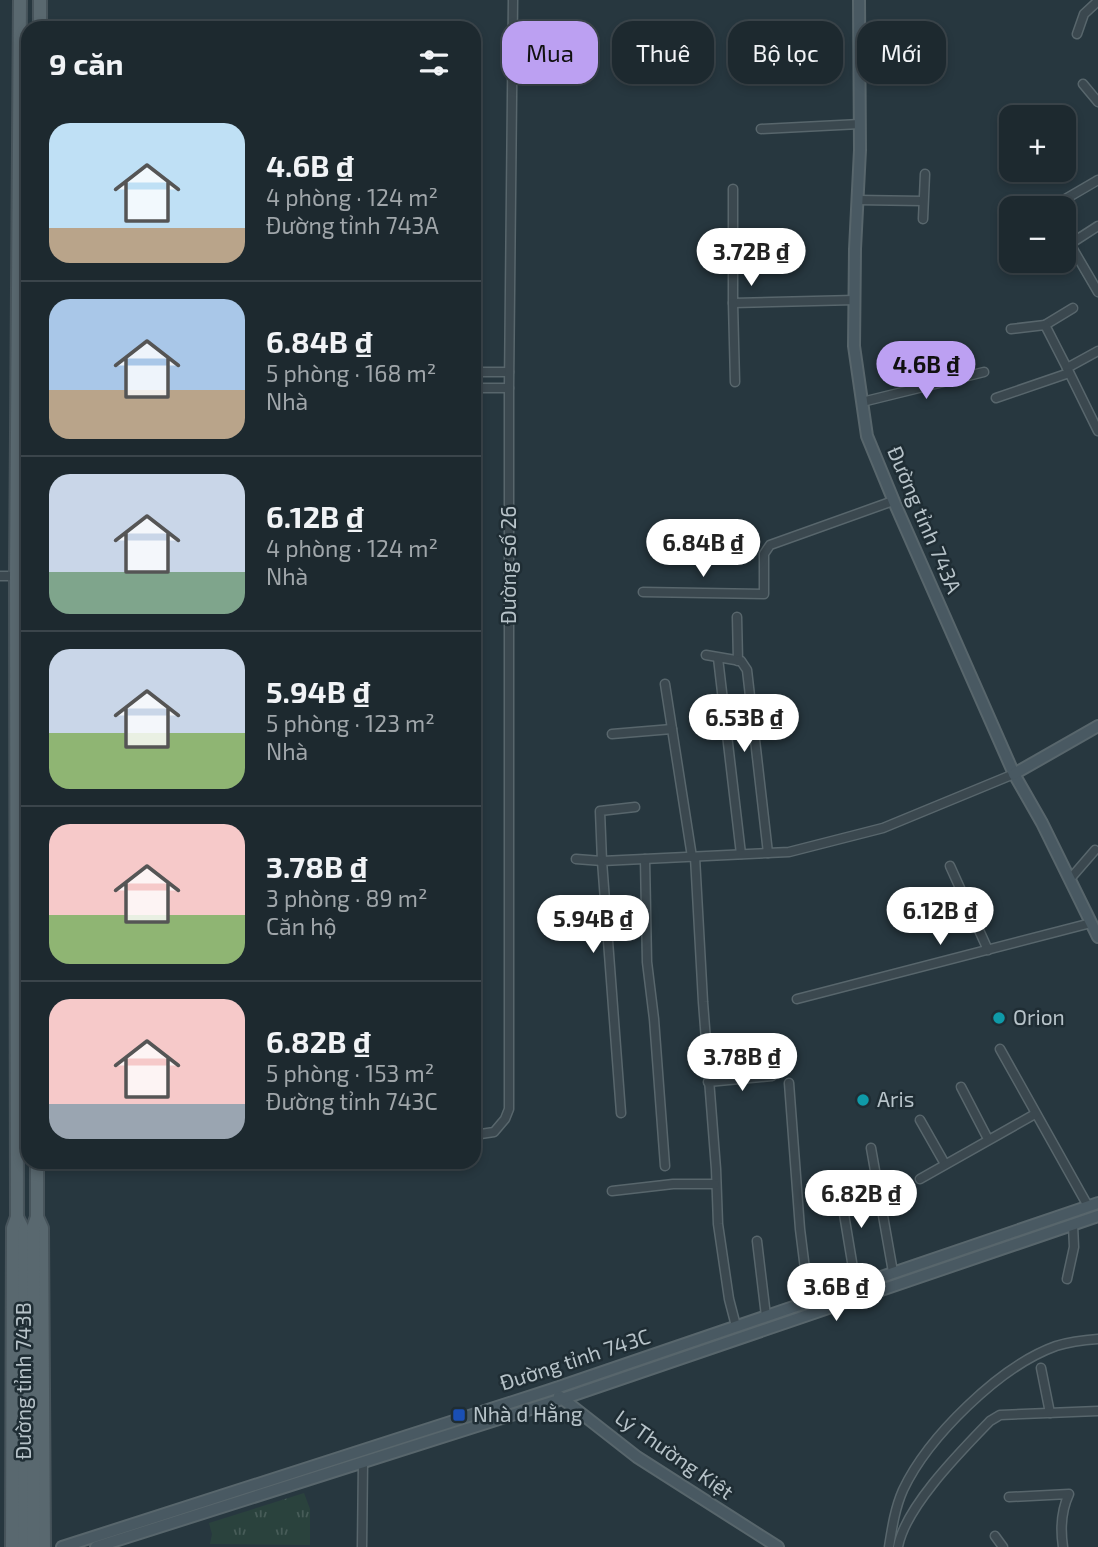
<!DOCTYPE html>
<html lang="vi">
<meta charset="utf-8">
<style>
:root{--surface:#1d292f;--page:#253137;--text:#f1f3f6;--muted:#a0a6aa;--line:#3b454b;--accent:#bca0f2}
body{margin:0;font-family:"Exo 2",sans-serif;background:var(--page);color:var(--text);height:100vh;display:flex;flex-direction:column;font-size:26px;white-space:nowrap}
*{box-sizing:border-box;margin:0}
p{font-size:23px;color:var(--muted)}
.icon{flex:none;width:38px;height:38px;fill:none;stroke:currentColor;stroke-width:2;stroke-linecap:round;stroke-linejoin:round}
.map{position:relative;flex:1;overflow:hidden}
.side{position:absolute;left:21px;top:21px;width:460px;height:1148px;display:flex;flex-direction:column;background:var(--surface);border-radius:21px;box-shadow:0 4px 10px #0003,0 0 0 2px var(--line)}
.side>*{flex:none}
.banner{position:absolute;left:502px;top:21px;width:490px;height:63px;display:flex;gap:14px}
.buttons{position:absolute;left:999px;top:105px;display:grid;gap:14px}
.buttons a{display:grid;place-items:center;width:77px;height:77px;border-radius:14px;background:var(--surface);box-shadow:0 4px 10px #0003,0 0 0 2px var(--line);font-size:35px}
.price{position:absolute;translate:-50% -60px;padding:0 16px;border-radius:24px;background:#fff;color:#222;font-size:23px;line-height:46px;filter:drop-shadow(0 2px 4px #0008)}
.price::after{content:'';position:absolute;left:50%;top:42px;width:21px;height:16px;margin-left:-10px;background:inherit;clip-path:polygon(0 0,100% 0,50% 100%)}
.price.active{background:var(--accent);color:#111}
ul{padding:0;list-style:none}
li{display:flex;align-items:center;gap:21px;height:175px;padding:0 28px}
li+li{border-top:2px solid var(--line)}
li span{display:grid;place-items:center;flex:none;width:196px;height:140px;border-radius:21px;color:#555}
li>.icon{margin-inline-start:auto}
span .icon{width:84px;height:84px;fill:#fffc;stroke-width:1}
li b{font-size:30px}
h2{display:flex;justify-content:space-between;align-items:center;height:84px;padding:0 28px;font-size:30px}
.tag{padding:0 24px;border-radius:21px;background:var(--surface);box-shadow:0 4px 10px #0003,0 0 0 2px var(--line);font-size:24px;line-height:63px}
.tag.active{background:var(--accent);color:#111}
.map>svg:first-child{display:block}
.grass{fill:url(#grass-tufts)}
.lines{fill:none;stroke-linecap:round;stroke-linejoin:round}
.minor-casing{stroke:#58666c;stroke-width:11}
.secondary-casing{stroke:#58666c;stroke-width:14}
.primary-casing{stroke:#47545b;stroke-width:16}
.minor{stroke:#3b484f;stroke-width:8}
.secondary{stroke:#495962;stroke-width:10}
.primary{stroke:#59686f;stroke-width:12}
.culture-dot{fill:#0f9aa8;stroke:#1f2d34;stroke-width:2.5}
.transit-dot{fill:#1a4fb4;stroke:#1f2d34;stroke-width:2.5}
.labels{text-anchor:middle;stroke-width:5;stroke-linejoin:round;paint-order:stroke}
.street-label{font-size:21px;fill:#b7c3c9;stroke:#1f2d34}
.poi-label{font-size:21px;fill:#b7c3c9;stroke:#1f2d34;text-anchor:start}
</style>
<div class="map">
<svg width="1098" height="1547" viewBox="0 0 1098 1547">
<defs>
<pattern id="grass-tufts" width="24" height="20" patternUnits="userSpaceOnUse" patternTransform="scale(1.75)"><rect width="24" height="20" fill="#2a423d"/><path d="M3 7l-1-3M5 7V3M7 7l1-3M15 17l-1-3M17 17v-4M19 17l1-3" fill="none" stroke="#475c58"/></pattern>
</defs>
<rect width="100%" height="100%" fill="#27373f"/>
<!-- grass -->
<polygon class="grass" points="304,1493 310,1509 310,1545 210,1544 212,1534 209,1523"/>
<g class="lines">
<!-- minor casing -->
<g class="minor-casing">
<g id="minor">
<polyline points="1077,34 1084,14 1098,1"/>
<polyline points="1083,84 1098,102"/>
<polyline points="761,129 860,124"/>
<polyline points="733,189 733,303 855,300"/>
<polyline points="857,200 923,201"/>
<polyline points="1050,208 1098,180"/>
<polyline points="923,219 925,174"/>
<polyline points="1098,226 1070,244 1098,292"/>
<polyline points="733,303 735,382"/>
<polyline points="1045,325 1073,308"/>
<polyline points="1011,329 1045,325 1067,368"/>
<polyline points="1098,351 1067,368 1098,431"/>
<polyline points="474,372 509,372"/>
<polyline points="474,388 509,388"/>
<polyline points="996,398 1069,373"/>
<polyline points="862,402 984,372"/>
<polyline points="0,576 16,576"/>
<polyline points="643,592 764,594 764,554 770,545 893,501"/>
<polyline points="737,617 738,661"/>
<polyline points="706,655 741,661 747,670 768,853"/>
<polyline points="718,658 741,854"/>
<polyline points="665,684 692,857"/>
<polyline points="612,734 672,729"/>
<polyline points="695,857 703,1002 716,1169 718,1224 729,1299 736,1326"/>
<polyline points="576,859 602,861 600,811 635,807"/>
<polyline points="645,859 647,962 654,1019 665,1166"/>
<polyline points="950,866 988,950"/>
<polyline points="1070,879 1095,850"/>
<polyline points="797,999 1091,923"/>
<polyline points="1000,1049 1088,1206"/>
<polyline points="708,1082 772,1076"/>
<polyline points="789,1083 800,1229 809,1301"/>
<polyline points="961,1087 988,1139"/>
<polyline points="621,1113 602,861 789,852 883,828 1014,774"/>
<polyline points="920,1120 945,1164"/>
<polyline points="474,1135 494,1132 505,1119 509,1109 509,388 513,0"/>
<polyline points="871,1148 893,1272"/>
<polyline points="838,1178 856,1286"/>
<polyline points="920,1179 1035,1114"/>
<polyline points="612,1191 673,1184 715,1184"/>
<polyline points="757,1241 766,1316"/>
<polyline points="1067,1279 1074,1247 1073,1225"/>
<polyline points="1041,1368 1050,1413"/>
<path d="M1009 1497 1069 1494C1061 1511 1060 1527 1063 1547"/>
<polyline points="995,1536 1003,1547"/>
<polyline points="362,1547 363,1462"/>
<path d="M889 1547C892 1528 895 1508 903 1490 928 1437 1000 1366 1056 1346 1069 1342 1084 1340 1098 1339"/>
<path d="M898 1547C905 1507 961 1451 990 1421L1000 1415 1098 1411"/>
</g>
</g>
<!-- secondary casing -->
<g class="secondary-casing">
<g id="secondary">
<polyline points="859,0 860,150 855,249 854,346 867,436 895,504 1014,774 1042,823 1098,937"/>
<polyline points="1014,774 1098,726"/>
<polyline points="559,1396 637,1457 778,1547"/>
<polyline points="62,1547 550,1390 1098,1203"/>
<polyline points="96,1547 562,1399 1098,1216"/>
</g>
</g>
<!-- primary casing -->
<g class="primary-casing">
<g id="primary">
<polyline points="40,28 40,0"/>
<polyline points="17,1217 22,1227 22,1243 23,1547"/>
<polyline points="37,1217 42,1228 44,1547"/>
<polyline points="12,1547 13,1228 17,1217 16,576 20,0"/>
<polyline points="34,1547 33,1228 37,1217 37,1162"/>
</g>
</g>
<!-- minor -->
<use href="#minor" class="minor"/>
<!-- secondary -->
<use href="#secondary" class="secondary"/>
<!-- primary -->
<use href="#primary" class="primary"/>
</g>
<!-- markers -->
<g class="culture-dot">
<circle cx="999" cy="1018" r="7"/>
<circle cx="863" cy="1100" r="7"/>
</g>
<rect class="transit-dot" x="452" y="1408" width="14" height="14" rx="3.5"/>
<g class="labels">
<!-- street labels -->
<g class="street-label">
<text transform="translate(924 520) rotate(67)" y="7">Đường tỉnh 743A</text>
<text transform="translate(509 565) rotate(-90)" y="7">Đường số 26</text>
<text transform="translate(575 1360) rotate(-18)" y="7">Đường tỉnh 743C</text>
<text transform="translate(24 1381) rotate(-90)" y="7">Đường tỉnh 743B</text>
<text transform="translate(674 1455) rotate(35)" y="7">Lý Thường Kiệt</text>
</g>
<!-- poi labels -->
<g class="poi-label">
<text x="1013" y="1025">Orion</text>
<text x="877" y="1107">Aris</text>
<text x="473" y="1422">Nhà d Hằng</text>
</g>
</g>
</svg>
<div class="buttons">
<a>+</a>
<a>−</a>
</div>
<b class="price" style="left:751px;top:288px">3.72B ₫</b>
<b class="price active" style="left:926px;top:401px">4.6B ₫</b>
<b class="price" style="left:703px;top:579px">6.84B ₫</b>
<b class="price" style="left:744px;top:754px">6.53B ₫</b>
<b class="price" style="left:940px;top:947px">6.12B ₫</b>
<b class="price" style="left:593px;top:955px">5.94B ₫</b>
<b class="price" style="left:742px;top:1093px">3.78B ₫</b>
<b class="price" style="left:861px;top:1230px">6.82B ₫</b>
<b class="price" style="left:836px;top:1323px">3.6B ₫</b>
<div class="banner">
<a class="tag active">Mua</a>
<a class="tag">Thuê</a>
<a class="tag">Bộ lọc</a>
<a class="tag">Mới</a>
</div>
<section class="side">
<h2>9 căn<svg class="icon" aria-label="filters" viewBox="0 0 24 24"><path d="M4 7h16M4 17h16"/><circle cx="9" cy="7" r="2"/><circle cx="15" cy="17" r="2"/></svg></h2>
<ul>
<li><span style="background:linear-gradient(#bfe0f5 75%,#b9a48a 0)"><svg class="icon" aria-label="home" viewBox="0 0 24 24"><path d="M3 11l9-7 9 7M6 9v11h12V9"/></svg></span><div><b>4.6B ₫</b><p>4 phòng · 124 m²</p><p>Đường tỉnh 743A</p></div></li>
<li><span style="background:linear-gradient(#a9c7e8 65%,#b9a48a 0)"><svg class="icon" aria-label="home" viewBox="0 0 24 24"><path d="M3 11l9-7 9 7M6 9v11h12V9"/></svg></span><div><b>6.84B ₫</b><p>5 phòng · 168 m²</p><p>Nhà</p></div></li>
<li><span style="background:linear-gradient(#c9d6e8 70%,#7fa58c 0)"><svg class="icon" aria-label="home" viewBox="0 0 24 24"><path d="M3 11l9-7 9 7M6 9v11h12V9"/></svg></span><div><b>6.12B ₫</b><p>4 phòng · 124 m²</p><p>Nhà</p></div></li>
<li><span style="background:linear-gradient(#c9d6e8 60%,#8fb573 0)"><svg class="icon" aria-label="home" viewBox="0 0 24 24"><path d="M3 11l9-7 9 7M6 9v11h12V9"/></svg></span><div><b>5.94B ₫</b><p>5 phòng · 123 m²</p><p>Nhà</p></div></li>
<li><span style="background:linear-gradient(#f6c9c9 65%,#8fb573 0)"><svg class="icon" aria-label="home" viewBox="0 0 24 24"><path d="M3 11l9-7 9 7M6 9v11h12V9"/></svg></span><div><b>3.78B ₫</b><p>3 phòng · 89 m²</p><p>Căn hộ</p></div></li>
<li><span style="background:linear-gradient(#f6c9c9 75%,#9aa5b1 0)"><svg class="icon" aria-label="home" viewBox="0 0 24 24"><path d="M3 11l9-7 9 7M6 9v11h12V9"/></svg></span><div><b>6.82B ₫</b><p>5 phòng · 153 m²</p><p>Đường tỉnh 743C</p></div></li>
</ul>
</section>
</div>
